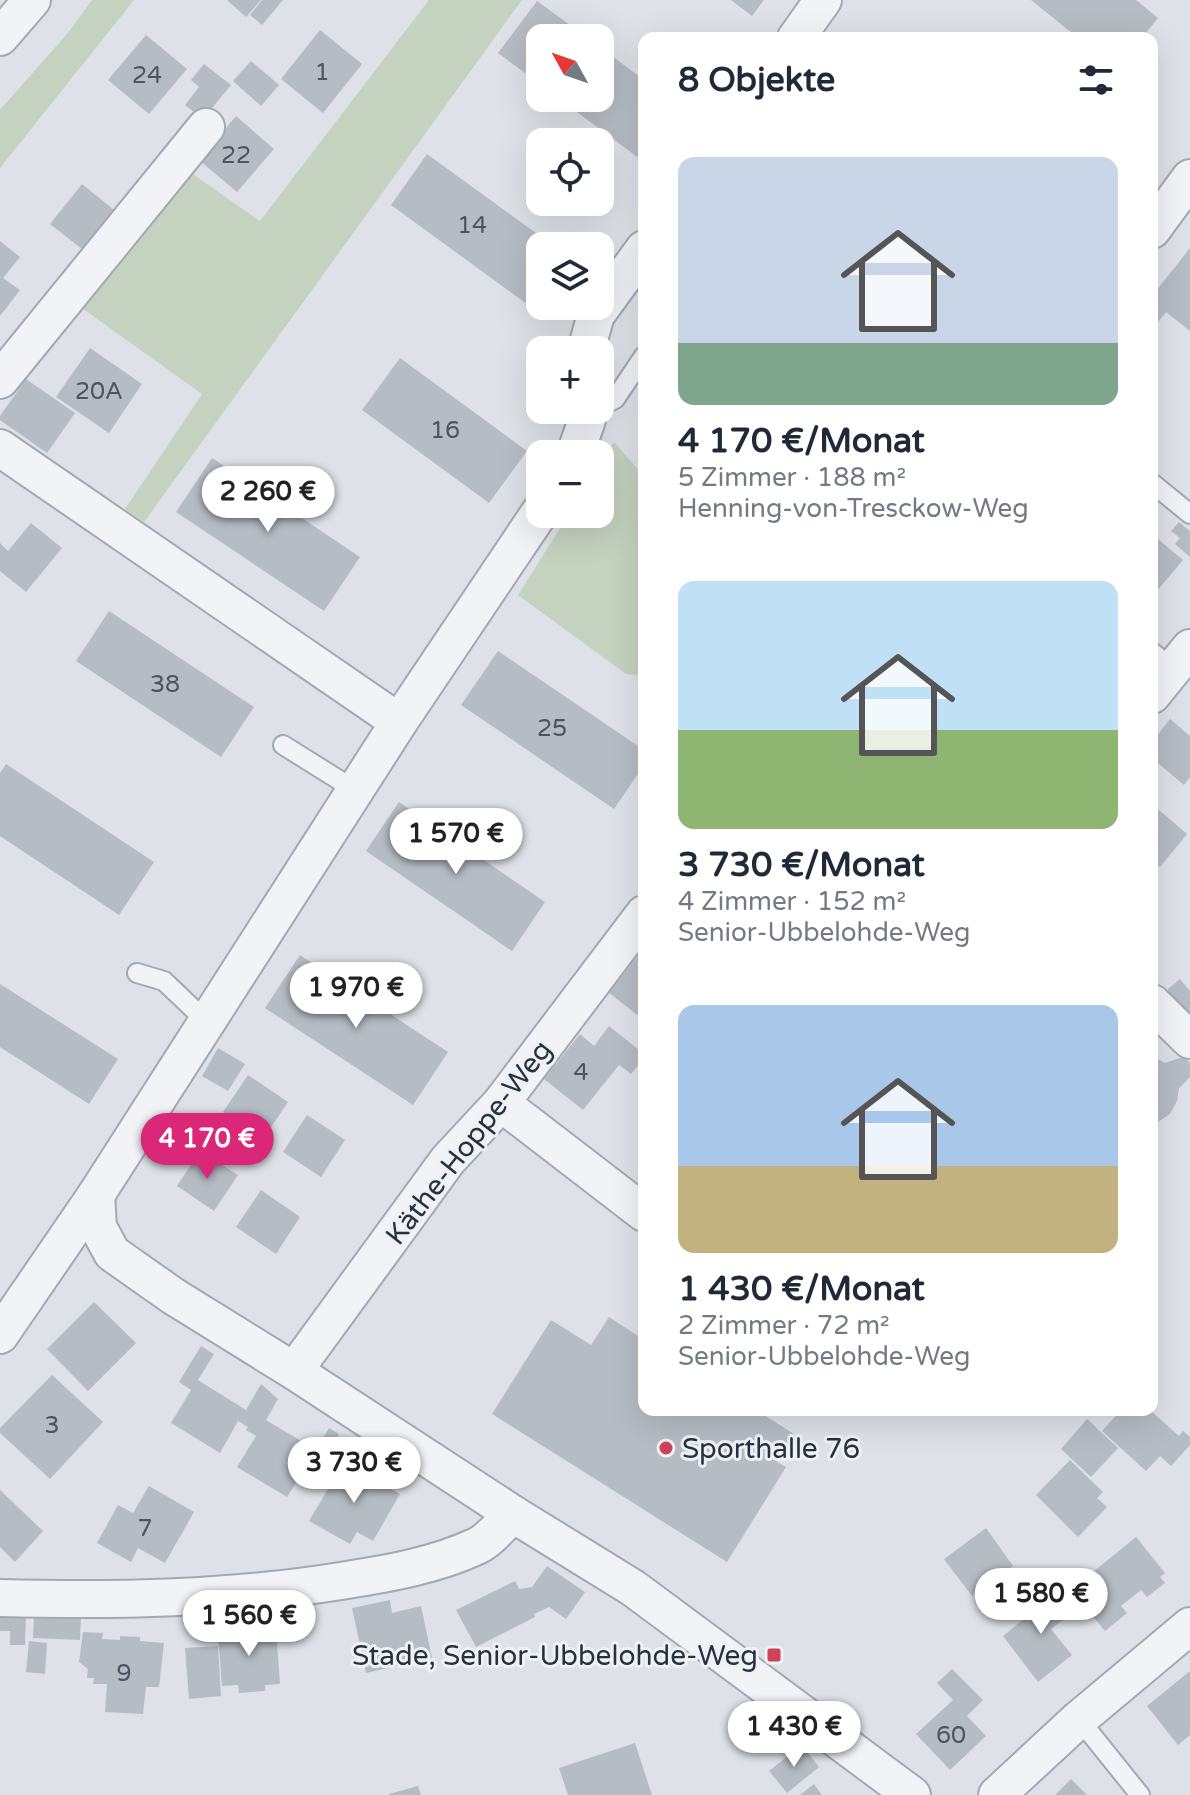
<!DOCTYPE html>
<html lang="de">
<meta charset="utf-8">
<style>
:root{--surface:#fff;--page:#f2f2f3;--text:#1f2937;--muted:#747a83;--accent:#db2777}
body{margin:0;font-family:"Varela Round",sans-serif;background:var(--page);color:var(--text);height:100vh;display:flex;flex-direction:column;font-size:30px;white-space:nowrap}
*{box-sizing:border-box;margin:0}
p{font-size:26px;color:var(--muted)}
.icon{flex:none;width:44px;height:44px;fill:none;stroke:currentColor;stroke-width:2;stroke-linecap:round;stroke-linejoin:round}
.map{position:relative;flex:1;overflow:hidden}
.panel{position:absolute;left:638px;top:32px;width:520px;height:1384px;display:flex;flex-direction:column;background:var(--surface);border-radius:16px;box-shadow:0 8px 32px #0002}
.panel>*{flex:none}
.needle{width:52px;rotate:310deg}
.controls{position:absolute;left:526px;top:24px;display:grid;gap:16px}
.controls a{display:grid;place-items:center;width:88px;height:88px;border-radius:16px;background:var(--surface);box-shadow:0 8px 32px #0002;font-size:40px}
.price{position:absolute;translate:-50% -68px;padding:0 18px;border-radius:28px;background:#fff;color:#222;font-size:26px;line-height:52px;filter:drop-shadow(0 2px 4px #0008)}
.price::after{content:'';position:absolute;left:50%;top:48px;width:24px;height:18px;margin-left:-12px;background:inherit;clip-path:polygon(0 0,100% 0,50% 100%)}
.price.selected{background:var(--accent);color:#fff}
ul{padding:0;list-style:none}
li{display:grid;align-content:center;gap:16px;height:424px;padding:0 40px}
li span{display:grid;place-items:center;height:248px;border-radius:16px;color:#555}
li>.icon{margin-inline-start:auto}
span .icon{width:144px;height:144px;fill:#fffc;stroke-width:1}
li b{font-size:34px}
h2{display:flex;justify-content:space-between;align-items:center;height:96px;padding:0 40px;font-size:34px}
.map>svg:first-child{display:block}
.green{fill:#c5d2bf}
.building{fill:#b6bcc4}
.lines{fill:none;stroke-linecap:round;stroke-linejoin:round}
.lane-casing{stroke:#a3a9b2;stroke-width:22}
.street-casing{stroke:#a3a9b2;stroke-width:40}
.lane{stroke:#f1f3f6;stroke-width:18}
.street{stroke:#f1f3f6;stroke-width:36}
.poi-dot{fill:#cd435c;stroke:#eef1f5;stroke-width:3}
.labels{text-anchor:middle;stroke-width:6;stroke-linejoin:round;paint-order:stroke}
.number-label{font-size:24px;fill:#4b5460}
.street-label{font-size:28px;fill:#27313f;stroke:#eef1f5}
.poi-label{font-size:28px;fill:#27313f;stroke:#eef1f5;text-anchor:start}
</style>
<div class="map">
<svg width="1190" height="1795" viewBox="0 0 1190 1795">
<rect width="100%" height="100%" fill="#dee2e8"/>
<!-- green -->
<g class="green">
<polygon points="92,0 134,0 0,168 0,110 67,34"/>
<polygon points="429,0 522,0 144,522 125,509 202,394 79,306 184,168 260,221"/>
<polygon points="614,442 644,476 644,676 626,674 518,595 569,514 600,514 600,465"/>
</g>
<!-- building -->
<g class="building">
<polygon points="227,0 261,0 246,17"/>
<polygon points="262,0 283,0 262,25 250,15"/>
<polygon points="731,0 764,0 752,16"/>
<polygon points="1031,0 1136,0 1158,18 1142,38 1087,38 1081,33 1077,37"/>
<polygon points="537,1 588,38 540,38 540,84 498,53"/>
<polygon points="320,30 362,64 323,113 281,79"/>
<polygon points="146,35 187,69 149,114 108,80"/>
<polygon points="600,47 644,80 644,162 558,98 600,98"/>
<polygon points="251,61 279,85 261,106 233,81"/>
<polygon points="204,64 231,85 203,119 185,105 199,87 191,80"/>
<polygon points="236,116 274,149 237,192 199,160"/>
<polygon points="427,154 554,246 540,246 540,303 535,310 391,205"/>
<polygon points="82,184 114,210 82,249 50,224"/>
<polygon points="0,241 20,257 3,278 20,290 0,316"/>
<polygon points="1190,248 1190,331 1166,312 1154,327 1152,325 1152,296"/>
<polygon points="90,348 142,384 109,433 56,397"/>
<polygon points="400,358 527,451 489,503 362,410"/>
<polygon points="26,379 75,413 47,453 0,420 0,416"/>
<polygon points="212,458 360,557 324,611 176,512"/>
<polygon points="1179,522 1190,531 1190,557 1175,544 1180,538 1171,531"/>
<polygon points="31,523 62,548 26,592 0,571 0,543 8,551"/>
<polygon points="1152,534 1183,560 1156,592 1152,589"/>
<polygon points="109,611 254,707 221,757 76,661"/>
<polygon points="498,651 644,750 644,765 614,809 461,705"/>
<polygon points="1170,719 1190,736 1190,777 1184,785 1152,758 1152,742"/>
<polygon points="6,764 154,862 119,915 0,836 0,773"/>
<polygon points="399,802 545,902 512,951 366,851"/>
<polygon points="1152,804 1187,834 1160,867 1152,860"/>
<polygon points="644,948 644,1020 609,993"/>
<polygon points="300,955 448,1052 413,1105 265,1008"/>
<polygon points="1180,979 1190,991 1190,1025 1167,998 1168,989"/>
<polygon points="0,984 118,1059 89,1104 0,1047"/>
<polygon points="609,1026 644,1054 644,1058 631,1074 619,1065 583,1110 544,1079 580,1034 594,1046"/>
<polygon points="218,1048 245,1064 228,1091 202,1076"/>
<polygon points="1152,1056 1165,1063 1185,1056 1190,1064 1190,1077 1179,1088 1177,1101 1170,1114 1152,1126"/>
<polygon points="248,1075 288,1102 263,1139 223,1112"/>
<polygon points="307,1115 345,1140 321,1177 283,1152"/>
<polygon points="200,1151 238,1175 214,1211 177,1186"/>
<polygon points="261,1190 300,1217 276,1254 236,1227"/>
<polygon points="94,1302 136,1343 88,1391 47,1349"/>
<polygon points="609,1317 644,1340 644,1410 756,1410 794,1434 777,1462 786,1467 727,1562 492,1414 551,1320 591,1345"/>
<polygon points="201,1346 214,1354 198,1380 246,1410 261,1384 278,1399 266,1420 316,1450 329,1428 339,1434 317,1470 308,1464 287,1497 237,1467 256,1436 246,1430 248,1427 238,1421 220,1453 171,1423 191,1390 179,1382"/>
<polygon points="52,1375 103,1422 50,1479 0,1433 0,1428"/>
<polygon points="1121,1410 1150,1410 1179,1436 1183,1431 1190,1437 1190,1445 1171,1466 1160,1456 1146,1471 1102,1431"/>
<polygon points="1087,1419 1118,1448 1091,1477 1061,1449"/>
<polygon points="1070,1460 1103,1492 1097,1498 1107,1507 1078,1537 1036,1495"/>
<polygon points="344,1462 400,1494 373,1541 357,1532 350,1544 309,1521"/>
<polygon points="149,1486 194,1512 165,1563 138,1548 131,1562 97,1543 118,1505 133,1513"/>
<polygon points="0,1490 43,1531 15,1562 0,1547"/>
<polygon points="986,1528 1013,1566 972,1596 944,1559"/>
<polygon points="1136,1537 1165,1573 1160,1577 1165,1583 1147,1597 1141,1590 1121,1606 1127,1613 1105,1631 1071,1590"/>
<polygon points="547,1566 585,1592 566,1619 549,1607 534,1614 535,1617 476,1647 456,1610 515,1581 519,1589 532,1587"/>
<polygon points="1049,1586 1071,1614 1051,1629 1072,1655 1038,1682 1003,1636 1036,1609 1030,1601"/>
<polygon points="390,1600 392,1613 421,1606 432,1658 366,1673 352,1608"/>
<polygon points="34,1615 81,1616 80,1640 33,1638"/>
<polygon points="0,1616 26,1616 25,1645 10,1645 10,1631 0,1631"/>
<polygon points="259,1623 260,1631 276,1630 280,1684 265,1685 265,1691 239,1693 238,1685 222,1686 218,1635 235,1634 234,1625"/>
<polygon points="83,1632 103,1633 102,1639 120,1640 120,1636 140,1637 140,1641 164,1643 159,1687 146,1687 143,1714 105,1712 107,1684 93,1684 94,1678 87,1678 88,1669 79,1662"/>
<polygon points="29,1641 47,1643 45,1674 26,1672"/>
<polygon points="218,1646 221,1696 189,1699 185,1648"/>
<polygon points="952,1669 983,1700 967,1716 986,1736 950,1770 916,1734 953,1700 937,1683"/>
<polygon points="1190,1671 1190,1735 1178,1745 1147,1706"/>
<polygon points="635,1743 652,1795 568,1795 559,1768"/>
<polygon points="802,1745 819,1767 787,1793 769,1771"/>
<polygon points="1071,1779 1087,1795 1055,1795"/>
<polygon points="814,1784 822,1795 800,1795"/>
<polygon points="418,1786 421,1795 389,1795 389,1794"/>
</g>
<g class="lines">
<!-- lane casing -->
<g class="lane-casing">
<g id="lane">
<polyline points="600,406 615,399 644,356"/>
<polyline points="1152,483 1190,514"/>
<polyline points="1152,652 1173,669"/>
<polyline points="283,745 355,790"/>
<polyline points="137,973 164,981 207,1022"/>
<polyline points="1079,1719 1140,1795"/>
</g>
</g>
<!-- street casing -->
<g class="street-casing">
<g id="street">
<polyline points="0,37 32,0"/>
<polyline points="796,38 823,0"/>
<polyline points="1152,230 1190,178"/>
<polyline points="586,350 596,315 644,249"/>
<polyline points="0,380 206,127"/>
<polyline points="0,448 399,722"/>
<polyline points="575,454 587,420 587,410"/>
<polyline points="1152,695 1190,648"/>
<polyline points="1152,1003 1190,1040"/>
<polyline points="501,1103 644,1213"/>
<polyline points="96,1195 98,1227 112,1253 173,1296 294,1371 513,1514 633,1588 912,1795"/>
<polyline points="0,1335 96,1195 399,722 540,512"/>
<polyline points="294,1371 448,1160 501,1103 644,914"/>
<path d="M0 1598C116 1601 232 1599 347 1580 391 1573 436 1565 477 1546 490 1540 502 1524 513 1514"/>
<polyline points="997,1795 1079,1719 1190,1626"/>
</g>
</g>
<!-- lane -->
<use href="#lane" class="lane"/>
<!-- street -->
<use href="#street" class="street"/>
</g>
<!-- markers -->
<g class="poi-dot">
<circle cx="666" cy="1448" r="8"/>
<rect x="766" y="1647" width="16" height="16" rx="4"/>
</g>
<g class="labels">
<!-- number labels -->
<g class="number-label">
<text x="322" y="80">1</text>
<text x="147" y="83">24</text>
<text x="236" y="163">22</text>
<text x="472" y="233">14</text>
<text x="99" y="399">20A</text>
<text x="445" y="438">16</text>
<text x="165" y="692">38</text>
<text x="552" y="736">25</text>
<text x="581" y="1080">4</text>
<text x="52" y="1433">3</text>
<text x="145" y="1536">7</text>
<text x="124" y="1681">9</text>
<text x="951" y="1743">60</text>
</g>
<!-- street labels -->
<g class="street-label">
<text transform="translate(468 1142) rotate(-52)" y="10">Käthe-Hoppe-Weg</text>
</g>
<!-- poi labels -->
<g class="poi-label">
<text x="682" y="1458">Sporthalle 76</text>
<text x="758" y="1665" text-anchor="end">Stade, Senior-Ubbelohde-Weg</text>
</g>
</g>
</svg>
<div class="controls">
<a><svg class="needle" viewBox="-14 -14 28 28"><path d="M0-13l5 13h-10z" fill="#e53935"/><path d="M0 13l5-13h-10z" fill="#747a83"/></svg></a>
<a><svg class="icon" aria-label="locate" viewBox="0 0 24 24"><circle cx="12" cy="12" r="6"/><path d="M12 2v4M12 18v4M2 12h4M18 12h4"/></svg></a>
<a><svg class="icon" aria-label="layers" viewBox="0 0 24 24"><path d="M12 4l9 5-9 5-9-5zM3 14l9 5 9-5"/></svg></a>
<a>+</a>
<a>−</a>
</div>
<b class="price" style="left:268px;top:534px">2 260 €</b>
<b class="price" style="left:456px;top:876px">1 570 €</b>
<b class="price" style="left:356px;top:1030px">1 970 €</b>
<b class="price selected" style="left:207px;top:1181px">4 170 €</b>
<b class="price" style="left:354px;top:1505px">3 730 €</b>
<b class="price" style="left:1041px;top:1636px">1 580 €</b>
<b class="price" style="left:249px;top:1658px">1 560 €</b>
<b class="price" style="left:794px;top:1769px">1 430 €</b>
<section class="panel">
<h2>8 Objekte<svg class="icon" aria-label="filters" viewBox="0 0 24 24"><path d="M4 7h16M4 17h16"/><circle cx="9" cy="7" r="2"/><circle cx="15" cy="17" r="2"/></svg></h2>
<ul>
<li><span style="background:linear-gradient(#c9d6e8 75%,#7fa58c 0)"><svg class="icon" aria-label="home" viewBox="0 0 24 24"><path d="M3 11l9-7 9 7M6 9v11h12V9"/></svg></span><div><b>4 170 €/Monat</b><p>5 Zimmer · 188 m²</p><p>Henning-von-Tresckow-Weg</p></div></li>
<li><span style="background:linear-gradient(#bfe0f5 60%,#8fb573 0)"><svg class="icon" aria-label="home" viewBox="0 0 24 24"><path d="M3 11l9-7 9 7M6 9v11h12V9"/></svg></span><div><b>3 730 €/Monat</b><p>4 Zimmer · 152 m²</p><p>Senior-Ubbelohde-Weg</p></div></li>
<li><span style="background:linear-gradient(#a9c7e8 65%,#c2b280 0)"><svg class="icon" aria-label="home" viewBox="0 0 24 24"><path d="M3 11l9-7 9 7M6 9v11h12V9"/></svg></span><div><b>1 430 €/Monat</b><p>2 Zimmer · 72 m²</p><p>Senior-Ubbelohde-Weg</p></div></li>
</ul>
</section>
</div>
